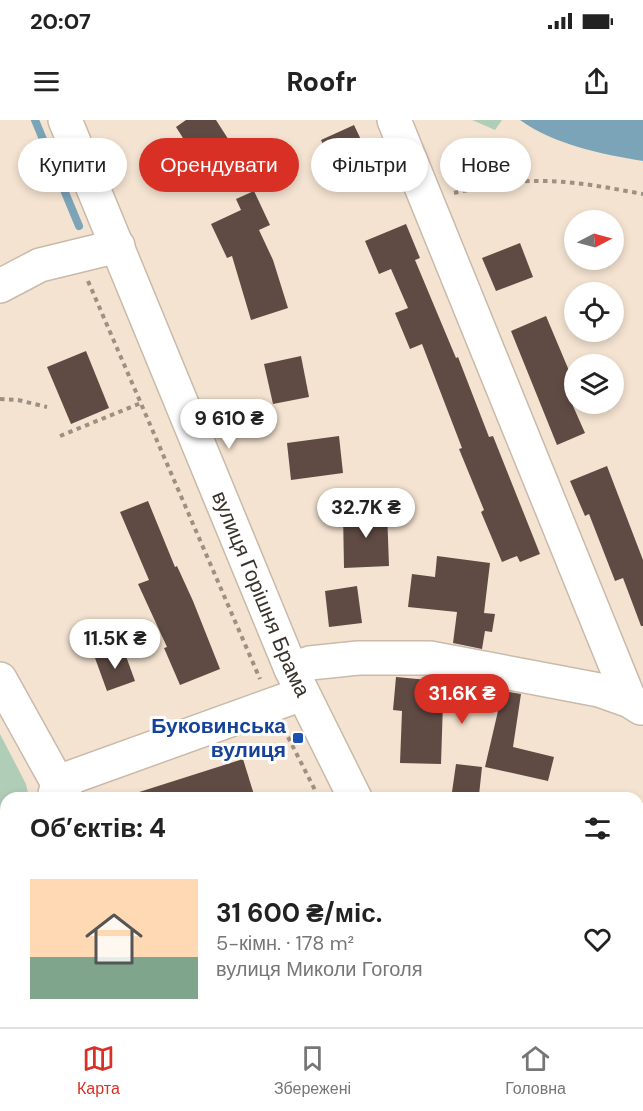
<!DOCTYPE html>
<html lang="uk">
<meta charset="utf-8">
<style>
:root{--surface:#fff;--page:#f6f6f6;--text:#222;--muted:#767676;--line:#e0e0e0;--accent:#d93025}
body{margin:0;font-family:"DM Sans",sans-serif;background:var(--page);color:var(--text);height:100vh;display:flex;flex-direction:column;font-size:22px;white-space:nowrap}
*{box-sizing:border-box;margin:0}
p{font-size:20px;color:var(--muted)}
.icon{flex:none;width:33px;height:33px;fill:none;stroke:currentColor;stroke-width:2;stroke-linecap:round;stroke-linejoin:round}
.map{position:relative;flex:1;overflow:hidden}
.details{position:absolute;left:0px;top:672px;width:644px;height:236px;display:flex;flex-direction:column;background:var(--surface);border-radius:18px 18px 0 0;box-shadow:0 3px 9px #0003}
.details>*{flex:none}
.hud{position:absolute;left:18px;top:18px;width:608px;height:54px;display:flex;gap:12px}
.needle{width:39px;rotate:84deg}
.buttons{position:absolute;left:564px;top:90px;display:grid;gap:12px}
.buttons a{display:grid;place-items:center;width:60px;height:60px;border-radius:50%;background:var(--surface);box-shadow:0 3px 9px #0003;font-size:30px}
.price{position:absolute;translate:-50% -51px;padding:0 14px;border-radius:21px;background:#fff;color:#222;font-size:20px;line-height:39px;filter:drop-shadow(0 2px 3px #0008)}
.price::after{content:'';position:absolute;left:50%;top:36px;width:18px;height:14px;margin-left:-9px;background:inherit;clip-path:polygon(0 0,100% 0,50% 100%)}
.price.on{background:var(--accent);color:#fff}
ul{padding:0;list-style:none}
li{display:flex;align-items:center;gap:18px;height:150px;padding:0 30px}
li span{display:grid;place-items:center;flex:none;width:168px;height:120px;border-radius:0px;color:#555}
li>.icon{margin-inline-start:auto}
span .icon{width:72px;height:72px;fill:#fffc;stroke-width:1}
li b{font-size:26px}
h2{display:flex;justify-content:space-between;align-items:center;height:72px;padding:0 30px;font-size:26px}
.pill{padding:0 21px;border-radius:27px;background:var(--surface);box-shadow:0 3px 9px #0003;font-size:21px;line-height:54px}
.pill.on{background:var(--accent);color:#fff}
.status{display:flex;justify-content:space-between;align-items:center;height:42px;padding:0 30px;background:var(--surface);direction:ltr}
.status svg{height:16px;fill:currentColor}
header{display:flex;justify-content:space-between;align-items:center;height:78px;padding:0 30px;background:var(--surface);font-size:27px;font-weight:700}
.menu{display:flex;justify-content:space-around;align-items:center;height:84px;border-top:2px solid var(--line);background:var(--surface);font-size:16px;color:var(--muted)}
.menu a{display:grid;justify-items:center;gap:3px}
.menu .on{color:var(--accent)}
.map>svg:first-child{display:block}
.green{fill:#b0cdb8}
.water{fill:#7ba4b8}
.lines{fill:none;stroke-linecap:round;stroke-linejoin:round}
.stream{stroke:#7ba4b8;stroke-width:8}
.building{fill:#604b44}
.minor-casing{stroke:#cabaa9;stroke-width:36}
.path{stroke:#9c9083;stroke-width:4;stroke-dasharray:4.5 4.5;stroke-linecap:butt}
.minor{stroke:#fff;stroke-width:33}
.transit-dot{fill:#1a4fb4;stroke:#fff;stroke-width:2}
.labels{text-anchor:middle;stroke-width:6;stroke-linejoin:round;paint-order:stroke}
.street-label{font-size:21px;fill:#38322b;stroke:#fff}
.transit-label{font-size:21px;font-weight:bold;fill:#164399;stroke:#fff;text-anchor:end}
</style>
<div class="status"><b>20:07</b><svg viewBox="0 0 49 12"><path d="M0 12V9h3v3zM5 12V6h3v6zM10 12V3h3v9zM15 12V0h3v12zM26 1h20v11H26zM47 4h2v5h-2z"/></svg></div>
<header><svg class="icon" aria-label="menu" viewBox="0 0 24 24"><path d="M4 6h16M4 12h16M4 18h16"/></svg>Roofr<svg class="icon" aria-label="share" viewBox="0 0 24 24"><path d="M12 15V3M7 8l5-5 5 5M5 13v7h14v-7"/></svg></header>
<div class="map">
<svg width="643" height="907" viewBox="0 0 643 907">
<rect width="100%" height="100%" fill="#f4e3d1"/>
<!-- green -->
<g class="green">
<polygon points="472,0 502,0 495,10"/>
<polygon points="0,614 26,664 29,678 6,678 6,832 2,856 0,856"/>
</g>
<!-- water -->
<path class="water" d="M520 0H643V41C601 34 555 25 520 0Z"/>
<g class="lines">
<!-- stream -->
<polyline class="stream" points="35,0 79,106"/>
</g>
<!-- building -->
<g class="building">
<polygon points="186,0 216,0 232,25 200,45 176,7"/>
<polygon points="354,5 364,26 359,29 364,39 336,53 321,20"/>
<polygon points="254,71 270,105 259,110 273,140 288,188 251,200 232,136 227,138 211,104 241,90 236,79"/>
<polygon points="406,104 420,138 415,140 456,238 458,237 489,317 493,316 540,434 520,442 517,436 502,442 481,392 484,390 459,329 462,328 422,224 410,229 395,193 408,188 391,149 379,154 365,121"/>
<polygon points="520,123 533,157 496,171 482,138"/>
<polygon points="546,196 570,253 574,251 573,286 585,313 557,325 511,211"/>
<polygon points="86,231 109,288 71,304 47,247"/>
<polygon points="301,236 309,277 273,284 264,244"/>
<polygon points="339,316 343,353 291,360 287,323"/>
<polygon points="607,346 643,440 643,506 641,506 623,458 615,461 589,394 585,396 570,361"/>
<polygon points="148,381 175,447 177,446 193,481 220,549 180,565 164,528 167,527 138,464 149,460 120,392"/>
<polygon points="387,391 389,446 344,448 343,392"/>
<polygon points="437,436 490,443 484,493 495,494 492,512 485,511 482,529 453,523 457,492 408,487 412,454 435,457"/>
<polygon points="357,466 362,503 329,507 325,471"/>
<polygon points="123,528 135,561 107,571 95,538"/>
<polygon points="396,557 460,563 521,574 513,627 554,637 548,661 485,647 498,591 443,582 441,644 400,643 402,591 393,590"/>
<polygon points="243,639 255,678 134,678 133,674"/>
<polygon points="456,644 482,647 479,675 452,672"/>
</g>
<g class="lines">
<!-- minor casing -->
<g class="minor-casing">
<g id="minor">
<path id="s1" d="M65 0 291 549 355 678"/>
<polyline points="394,0 630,581"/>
<polyline points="0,166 40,145 118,126"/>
<polyline points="291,549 310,543 358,538 430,538 599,570 630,581 641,588"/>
<polyline points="0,559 66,678"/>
<polyline points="54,678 58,662 302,574"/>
<polyline points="180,902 182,907"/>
<polyline points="468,902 470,907"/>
<polyline points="11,907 12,902"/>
</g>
</g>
<!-- path -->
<g class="path">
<path d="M454 73C482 67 513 60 541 61 576 61 609 68 643 74"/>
<polyline points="88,161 260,559"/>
<polyline points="0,279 18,280 47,287"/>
<polyline points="60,316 141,283"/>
<polyline points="284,609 319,678"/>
<polyline points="0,692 6,691"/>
<polyline points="638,710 643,709"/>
<polyline points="433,902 436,907"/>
</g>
<!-- minor -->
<use href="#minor" class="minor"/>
</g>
<!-- markers -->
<rect class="transit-dot" x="292" y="612" width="12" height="12" rx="3"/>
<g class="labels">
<!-- street labels -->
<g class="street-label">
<text dy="7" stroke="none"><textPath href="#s1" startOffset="513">вулиця Горішня Брама</textPath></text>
</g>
<!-- transit labels -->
<g class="transit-label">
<text x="286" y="613">Буковинська<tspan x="286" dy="24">вулиця</tspan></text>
</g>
</g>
</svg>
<div class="buttons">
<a><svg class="needle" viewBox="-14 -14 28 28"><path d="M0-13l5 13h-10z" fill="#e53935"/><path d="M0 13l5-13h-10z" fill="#767676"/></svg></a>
<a><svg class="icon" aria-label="locate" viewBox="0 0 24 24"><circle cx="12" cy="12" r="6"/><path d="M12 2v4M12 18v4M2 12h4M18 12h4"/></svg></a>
<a><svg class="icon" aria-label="layers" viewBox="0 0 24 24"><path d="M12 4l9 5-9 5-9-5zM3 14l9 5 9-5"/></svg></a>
</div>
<b class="price" style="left:229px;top:330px">9 610 ₴</b>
<b class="price" style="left:366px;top:419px">32.7K ₴</b>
<b class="price" style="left:115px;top:550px">11.5K ₴</b>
<b class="price on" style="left:462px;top:605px">31.6K ₴</b>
<div class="hud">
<a class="pill">Купити</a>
<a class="pill on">Орендувати</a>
<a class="pill">Фільтри</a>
<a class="pill">Нове</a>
</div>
<section class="details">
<h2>Об’єктів: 4<svg class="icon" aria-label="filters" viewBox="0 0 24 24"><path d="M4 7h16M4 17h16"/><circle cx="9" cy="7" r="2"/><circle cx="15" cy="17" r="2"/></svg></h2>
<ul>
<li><span style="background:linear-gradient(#ffd9b3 65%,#7fa58c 0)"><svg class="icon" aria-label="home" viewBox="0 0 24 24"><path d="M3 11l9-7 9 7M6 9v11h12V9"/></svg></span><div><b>31 600 ₴/міс.</b><p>5-кімн. · 178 m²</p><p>вулиця Миколи Гоголя</p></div><svg class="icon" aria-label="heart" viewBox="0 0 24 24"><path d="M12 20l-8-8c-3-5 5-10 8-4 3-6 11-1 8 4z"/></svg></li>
</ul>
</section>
</div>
<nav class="menu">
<a class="on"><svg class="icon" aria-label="map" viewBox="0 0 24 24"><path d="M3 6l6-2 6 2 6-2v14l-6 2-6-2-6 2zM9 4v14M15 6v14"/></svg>Карта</a>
<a><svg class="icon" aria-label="saved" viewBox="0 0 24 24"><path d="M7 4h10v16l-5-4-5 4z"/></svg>Збережені</a>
<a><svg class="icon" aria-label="home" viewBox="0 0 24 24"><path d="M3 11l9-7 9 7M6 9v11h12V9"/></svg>Головна</a>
</nav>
